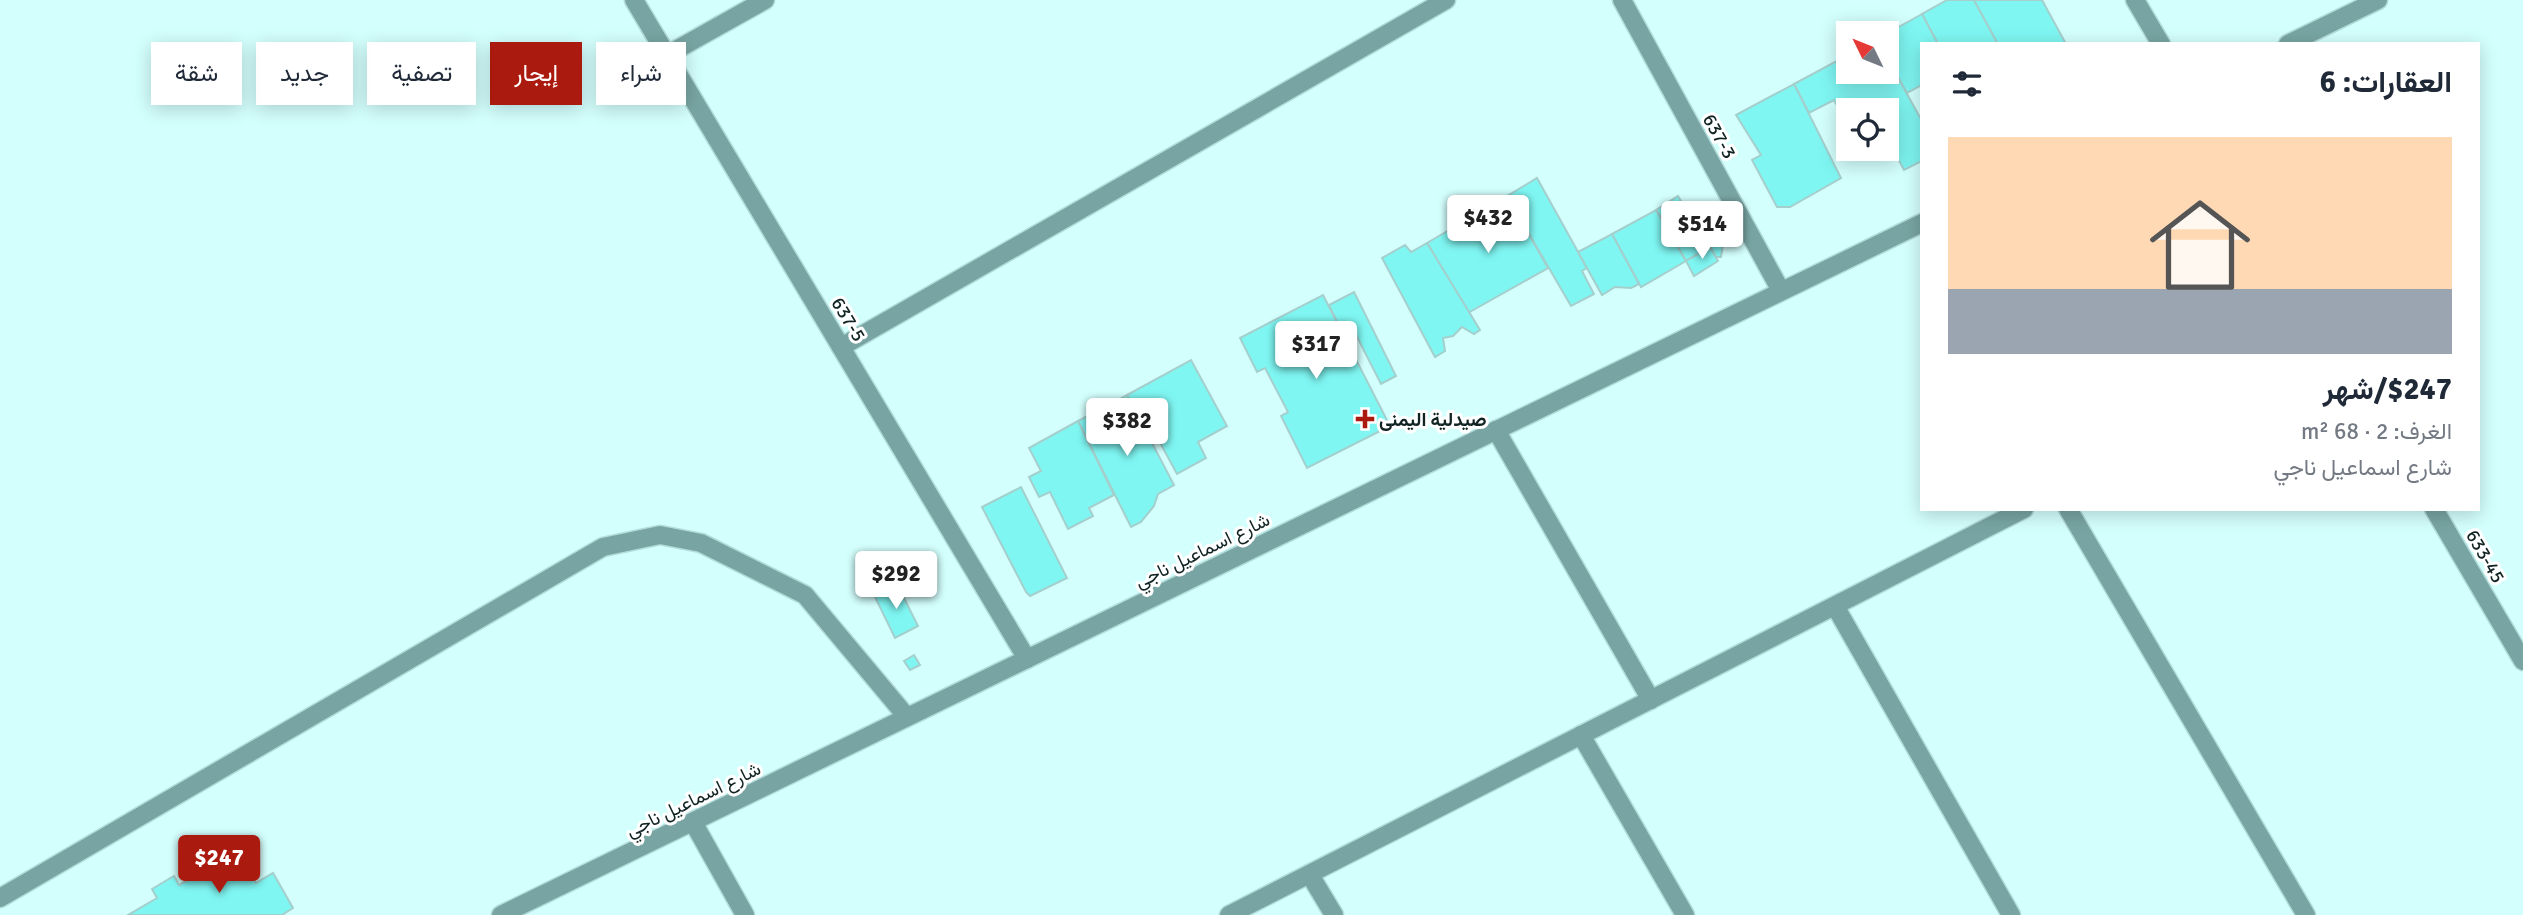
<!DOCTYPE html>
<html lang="ar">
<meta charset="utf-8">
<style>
:root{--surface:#fff;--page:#f6f6f7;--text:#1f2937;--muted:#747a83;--accent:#ab1a0e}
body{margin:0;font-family:Signika,Vazirmatn,sans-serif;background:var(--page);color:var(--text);direction:rtl;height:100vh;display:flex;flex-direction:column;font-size:26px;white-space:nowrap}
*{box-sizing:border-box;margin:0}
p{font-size:23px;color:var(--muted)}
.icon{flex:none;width:38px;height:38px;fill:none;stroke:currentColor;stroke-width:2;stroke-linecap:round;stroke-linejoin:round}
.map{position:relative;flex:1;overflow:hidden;direction:ltr}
.sheet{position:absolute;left:1920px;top:42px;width:560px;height:469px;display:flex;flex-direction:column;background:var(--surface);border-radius:0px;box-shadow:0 4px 18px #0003;direction:rtl}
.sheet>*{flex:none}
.hud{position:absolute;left:21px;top:42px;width:665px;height:63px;direction:rtl;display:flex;gap:14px}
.needle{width:46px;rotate:313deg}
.controls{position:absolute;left:1836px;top:21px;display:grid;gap:14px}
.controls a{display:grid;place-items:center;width:63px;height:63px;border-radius:0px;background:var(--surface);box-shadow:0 4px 18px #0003;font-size:35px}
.price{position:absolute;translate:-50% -60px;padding:0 16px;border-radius:7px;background:#fff;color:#222;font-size:23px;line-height:46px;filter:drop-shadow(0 2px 4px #0008)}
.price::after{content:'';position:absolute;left:50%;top:42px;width:21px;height:16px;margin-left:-10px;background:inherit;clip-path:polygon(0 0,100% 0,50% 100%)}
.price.current{background:var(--accent);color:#fff}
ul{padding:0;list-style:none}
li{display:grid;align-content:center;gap:14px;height:371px;padding:0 28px}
li span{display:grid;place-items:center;height:217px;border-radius:0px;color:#555}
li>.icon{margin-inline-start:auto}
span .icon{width:126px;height:126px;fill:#fffc;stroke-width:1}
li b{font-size:30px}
h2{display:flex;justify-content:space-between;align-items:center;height:84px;padding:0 28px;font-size:30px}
.pill{padding:0 24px;border-radius:0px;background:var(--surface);box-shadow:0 4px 18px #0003;font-size:24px;line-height:63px}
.pill.current{background:var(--accent);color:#fff}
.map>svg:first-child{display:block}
.building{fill:#7ff6f2;stroke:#a4cfcd;stroke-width:2}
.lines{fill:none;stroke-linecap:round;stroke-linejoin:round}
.minor-casing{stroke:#b4dcda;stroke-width:21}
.minor{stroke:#78a5a3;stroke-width:18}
.poi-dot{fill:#ab1a0e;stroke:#fff;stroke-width:2.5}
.labels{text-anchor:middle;stroke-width:6;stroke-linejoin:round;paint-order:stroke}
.street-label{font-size:19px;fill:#122323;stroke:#fff}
.poi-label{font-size:19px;font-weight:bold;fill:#122323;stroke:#fff;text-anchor:start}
</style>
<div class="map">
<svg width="2523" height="915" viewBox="0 0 2523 915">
<rect width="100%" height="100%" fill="#d3fffd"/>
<!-- building -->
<g class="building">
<polygon points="1947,0 1974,0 1998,44 1938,44 1922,14"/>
<polygon points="1974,0 2042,0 2066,44 1998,44"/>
<polygon points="1922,14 1938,44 1922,44 1922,85 1907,93 1886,56 1886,34"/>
<polygon points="1848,55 1848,72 1886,72 1886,56 1922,121 1922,161 1904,170 1888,140 1886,141 1886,110 1848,110 1848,127 1834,100 1809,113 1794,84"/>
<polygon points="1794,84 1841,178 1790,207 1777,207 1752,160 1761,155 1736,115"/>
<polygon points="1537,178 1587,268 1582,271 1594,294 1571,306 1507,196"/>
<polygon points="1507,196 1548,268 1468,313 1427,243"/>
<polygon points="1678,196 1708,248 1686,261 1656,210"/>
<polygon points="1656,210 1686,261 1641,287 1612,234"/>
<polygon points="1711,215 1724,238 1721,257 1716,257 1710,247 1708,248 1695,225"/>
<polygon points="1612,234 1639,284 1631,288 1615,287 1602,295 1578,252"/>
<polygon points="1427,243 1480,330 1474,334 1462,327 1453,336 1443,338 1445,351 1435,357 1382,258 1405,245 1411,252"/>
<polygon points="1710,247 1718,261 1694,276 1686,261"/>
<polygon points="1354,292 1396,376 1381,384 1351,325 1341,330 1329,305"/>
<polygon points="1323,295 1390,426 1307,468 1281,416 1288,412 1265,368 1257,372 1240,338"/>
<polygon points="1191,360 1227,426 1198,442 1206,458 1177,474 1151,426 1146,429 1127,395"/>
<polygon points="1127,395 1174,485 1158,494 1154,506 1141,522 1131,527 1078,421"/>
<polygon points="1078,421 1114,495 1089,508 1093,516 1068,529 1050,492 1039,497 1029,477 1041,471 1029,448"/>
<polygon points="1021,487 1067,578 1030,596 1026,592 982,507"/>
<polygon points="897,584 918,626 895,638 874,595"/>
<polygon points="914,655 920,665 910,670 904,661"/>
<polygon points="241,858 256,883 273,873 293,908 282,915 128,915 157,898 152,889 174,876 179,885 210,867 217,879 224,876 221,870"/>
</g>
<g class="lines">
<!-- minor casing -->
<g class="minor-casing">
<g id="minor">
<polyline points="634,0 1027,659"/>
<polyline points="1622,0 1781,291"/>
<polyline points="2135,0 2161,44"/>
<polyline points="2288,44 2378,0"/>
<polyline points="667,55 765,0"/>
<polyline points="841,347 1446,0"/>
<polyline points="1496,430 1651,700"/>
<polyline points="2068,509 2306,915"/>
<polyline points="2434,509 2523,661"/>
<polyline points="1835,606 2011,915"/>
<polyline points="1581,735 1685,915"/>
<polyline points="693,822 745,915"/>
<polyline points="1310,875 1334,915"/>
<polyline points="0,898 603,547 660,535 701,543 805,595 907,717"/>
<polyline points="501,915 1922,223"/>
<polyline points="1229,915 2024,509"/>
</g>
</g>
<!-- minor -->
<use href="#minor" class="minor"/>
</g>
<!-- markers -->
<path class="poi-dot" d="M1361.5 408.5h7v7h7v7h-7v7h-7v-7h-7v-7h7z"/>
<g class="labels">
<!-- street labels -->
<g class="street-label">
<text transform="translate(1720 136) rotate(61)" y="7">637-3</text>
<text transform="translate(849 319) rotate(59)" y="7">637-5</text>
<text transform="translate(1202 550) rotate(-26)" y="7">شارع اسماعيل ناجي</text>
<text transform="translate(2486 556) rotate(60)" y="7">633-45</text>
<text transform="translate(693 799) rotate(-26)" y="7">شارع اسماعيل ناجي</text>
</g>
<!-- poi labels -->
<g class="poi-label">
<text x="1379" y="426">صيدلية اليمنى</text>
</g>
</g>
</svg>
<div class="controls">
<a><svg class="needle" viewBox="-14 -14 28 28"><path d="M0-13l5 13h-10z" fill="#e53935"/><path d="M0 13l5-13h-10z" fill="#747a83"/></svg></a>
<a><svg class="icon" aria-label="locate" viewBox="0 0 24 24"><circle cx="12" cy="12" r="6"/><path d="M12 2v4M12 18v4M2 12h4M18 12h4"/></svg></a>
</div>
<b class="price" style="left:1488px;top:255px">$432</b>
<b class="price" style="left:1702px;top:261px">$514</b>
<b class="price" style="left:1316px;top:381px">$317</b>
<b class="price" style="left:1127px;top:458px">$382</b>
<b class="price" style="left:896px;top:611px">$292</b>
<b class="price current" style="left:219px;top:895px">$247</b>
<div class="hud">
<a class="pill">شراء</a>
<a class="pill current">إيجار</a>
<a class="pill">تصفية</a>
<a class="pill">جديد</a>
<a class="pill">شقة</a>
</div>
<section class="sheet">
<h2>العقارات: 6<svg class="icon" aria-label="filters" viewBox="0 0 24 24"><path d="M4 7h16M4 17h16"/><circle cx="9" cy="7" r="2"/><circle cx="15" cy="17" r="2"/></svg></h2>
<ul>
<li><span style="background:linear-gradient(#ffd9b3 70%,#9aa5b1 0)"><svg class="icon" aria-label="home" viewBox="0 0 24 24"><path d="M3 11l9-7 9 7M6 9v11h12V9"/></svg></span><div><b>$247/شهر</b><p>الغرف: 2 · 68 m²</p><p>شارع اسماعيل ناجي</p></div></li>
</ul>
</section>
</div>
